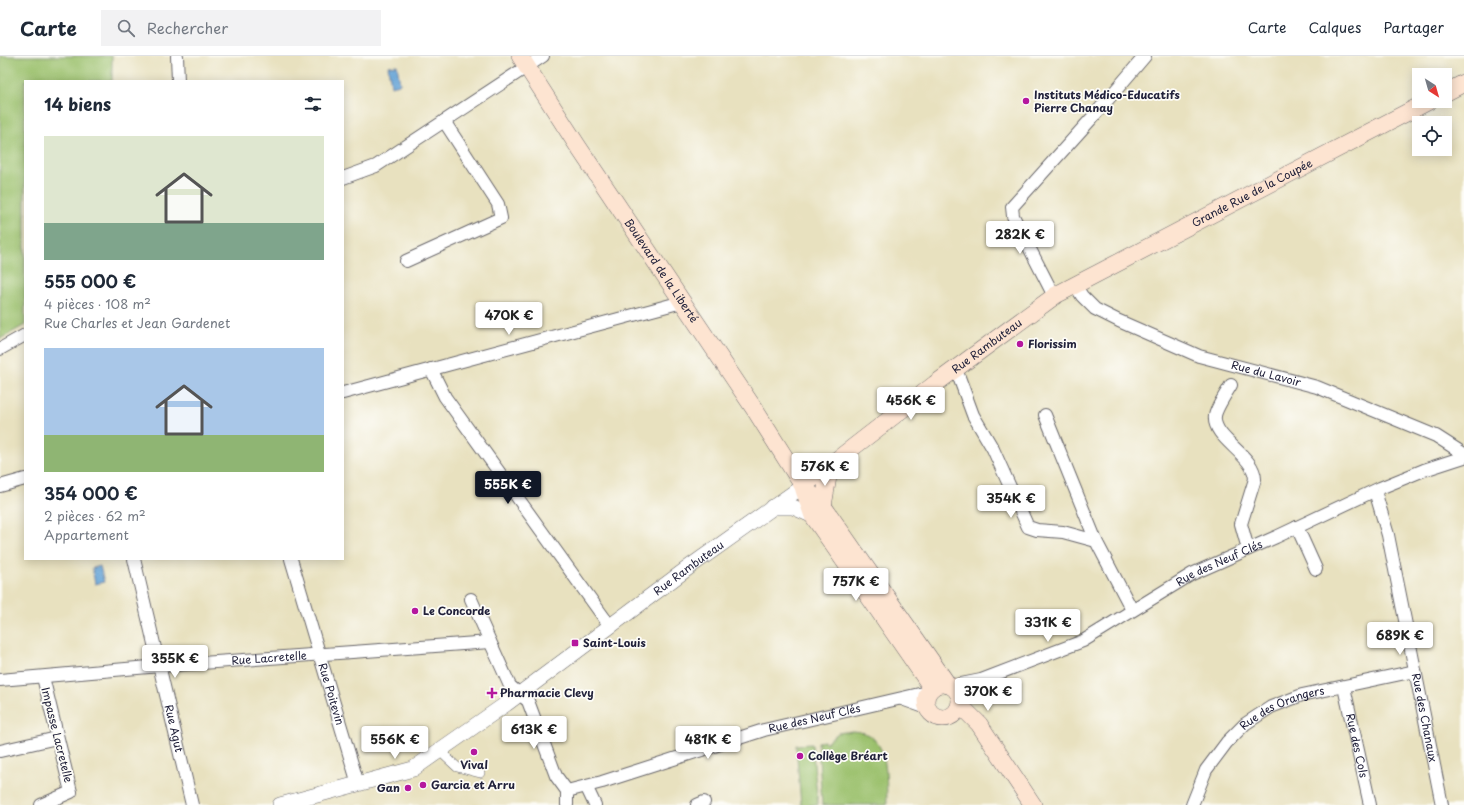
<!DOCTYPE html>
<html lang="fr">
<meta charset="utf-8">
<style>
:root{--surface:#fff;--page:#f2f2f3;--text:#1f2937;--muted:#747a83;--line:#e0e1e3;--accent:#111827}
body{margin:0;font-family:"Playpen Sans",sans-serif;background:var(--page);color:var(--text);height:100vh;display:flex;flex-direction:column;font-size:15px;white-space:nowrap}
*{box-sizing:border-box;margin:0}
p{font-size:13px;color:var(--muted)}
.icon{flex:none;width:22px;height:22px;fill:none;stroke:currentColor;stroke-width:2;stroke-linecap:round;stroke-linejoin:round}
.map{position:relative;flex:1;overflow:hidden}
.sheet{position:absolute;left:24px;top:24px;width:320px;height:480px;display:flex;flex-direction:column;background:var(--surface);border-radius:0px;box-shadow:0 2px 10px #0003}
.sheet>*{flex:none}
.needle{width:26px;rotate:143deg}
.buttons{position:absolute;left:1412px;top:12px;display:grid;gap:8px}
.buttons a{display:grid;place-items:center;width:40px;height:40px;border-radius:0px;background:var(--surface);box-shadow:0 2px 10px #0003;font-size:20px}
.price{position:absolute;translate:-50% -34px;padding:0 9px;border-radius:4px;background:#fff;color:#222;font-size:13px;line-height:26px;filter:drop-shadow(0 1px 2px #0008)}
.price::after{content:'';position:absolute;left:50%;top:24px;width:12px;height:9px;margin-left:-6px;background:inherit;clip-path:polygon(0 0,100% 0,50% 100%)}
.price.current{background:var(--accent);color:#fff}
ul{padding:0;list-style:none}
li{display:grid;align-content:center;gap:8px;height:212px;padding:0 20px}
li span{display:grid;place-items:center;height:124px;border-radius:0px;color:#555}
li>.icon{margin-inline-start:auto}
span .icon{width:72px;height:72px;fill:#fffc;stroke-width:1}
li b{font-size:17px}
h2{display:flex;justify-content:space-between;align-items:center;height:48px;padding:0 20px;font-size:17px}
header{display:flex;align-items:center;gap:24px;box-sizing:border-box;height:56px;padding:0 20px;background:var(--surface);border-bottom:1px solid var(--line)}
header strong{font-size:19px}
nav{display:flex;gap:22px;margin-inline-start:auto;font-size:14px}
.search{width:280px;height:36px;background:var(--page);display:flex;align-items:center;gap:10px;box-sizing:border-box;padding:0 14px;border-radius:0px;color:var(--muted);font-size:15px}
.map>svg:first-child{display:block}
.green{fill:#9ac06b;stroke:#5e7153}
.water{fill:#64a2d5;stroke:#436288}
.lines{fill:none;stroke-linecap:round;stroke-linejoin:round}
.pedestrian-casing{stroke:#676569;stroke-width:10}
.minor-casing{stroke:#676569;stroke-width:14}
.tertiary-casing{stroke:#676569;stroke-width:16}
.secondary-casing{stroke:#676569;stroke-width:18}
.pedestrian{stroke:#fff;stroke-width:9}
.minor{stroke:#fff;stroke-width:12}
.tertiary{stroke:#fff;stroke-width:15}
.secondary{stroke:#fde4d1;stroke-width:17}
.poi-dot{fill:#b5179e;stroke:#fdfcf7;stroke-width:1.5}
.labels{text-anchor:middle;stroke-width:3.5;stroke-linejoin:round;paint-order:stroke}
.poi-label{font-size:11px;font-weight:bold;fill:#22223b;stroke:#fdfcf7;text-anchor:start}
.street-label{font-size:11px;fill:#22223b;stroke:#fdfcf7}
</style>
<header>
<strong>Carte</strong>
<div class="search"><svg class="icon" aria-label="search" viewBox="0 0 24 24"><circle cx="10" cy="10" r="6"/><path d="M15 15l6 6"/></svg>Rechercher</div>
<nav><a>Carte</a><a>Calques</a><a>Partager</a></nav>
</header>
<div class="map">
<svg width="1464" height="749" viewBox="0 0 1464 749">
<rect width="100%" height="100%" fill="#fdfcf7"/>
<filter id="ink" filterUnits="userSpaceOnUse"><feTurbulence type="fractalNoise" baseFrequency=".025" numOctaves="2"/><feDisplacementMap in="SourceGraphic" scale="8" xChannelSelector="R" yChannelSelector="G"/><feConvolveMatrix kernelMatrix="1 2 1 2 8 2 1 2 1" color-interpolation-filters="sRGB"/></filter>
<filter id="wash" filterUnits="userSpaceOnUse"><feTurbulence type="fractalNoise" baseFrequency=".012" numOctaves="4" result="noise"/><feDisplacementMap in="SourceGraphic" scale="16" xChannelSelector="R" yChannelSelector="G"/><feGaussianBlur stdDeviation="0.9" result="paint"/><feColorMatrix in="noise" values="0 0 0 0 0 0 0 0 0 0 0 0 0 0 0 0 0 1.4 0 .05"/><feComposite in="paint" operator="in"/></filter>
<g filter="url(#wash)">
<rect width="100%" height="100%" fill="#e8e1bf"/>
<!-- green -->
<g class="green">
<polygon points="0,0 112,0 112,25 25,25 25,269 0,283"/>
<path d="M852 675C891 676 886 720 887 749H822L818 686 824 685 826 687 838 677Z"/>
<polygon points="812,688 818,749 801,749 796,689"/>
</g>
<!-- water -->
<g class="water">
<polygon points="397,9 400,28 391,30 388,10"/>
<polygon points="100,510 104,526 95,528 92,512"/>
</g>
</g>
<g filter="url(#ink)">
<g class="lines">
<!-- pedestrian casing -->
<g class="pedestrian-casing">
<polyline id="pedestrian" points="445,700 457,711 480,717"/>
</g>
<!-- minor casing -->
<g class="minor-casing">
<g id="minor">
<polyline points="177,0 178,25"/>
<polyline points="343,122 376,110 543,0"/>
<polyline points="406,205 501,162 498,148 444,65"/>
<path id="s1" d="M1075 229 1082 240 1095 253 1119 265 1199 300 1317 331 1436 380 1464 398"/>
<polyline points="1054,240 1013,160 1012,151 1092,62 1145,0"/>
<polyline points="0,293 25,279"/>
<polyline points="431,313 445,341 610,570"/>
<polyline points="956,313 973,359 993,393 1028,471 1037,474 1063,476 1096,485 1132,554"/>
<path d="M1231 329C1227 336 1216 352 1215 360 1212 383 1254 398 1255 423L1241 468 1248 493"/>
<polyline points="343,337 682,246"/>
<polyline points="1045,359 1096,485"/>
<polyline points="0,430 25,423"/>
<path id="s2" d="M1375 435 1388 479 1442 749"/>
<polyline points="1297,471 1316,513"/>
<path id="s3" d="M134 503 192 749"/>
<path id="s4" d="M291 503 358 728"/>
<polyline points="471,543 510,630 528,645 556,720 567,735"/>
<path id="s5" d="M0 624 160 610 490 586"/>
<path id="s6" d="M951 630 981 624 1083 585 1192 518 1276 481 1380 432 1424 414 1464 401"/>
<path id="s7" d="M1344 631 1370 749"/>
<polyline points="902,643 927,652"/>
<polyline points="959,643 980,625"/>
<polyline points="0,695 57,682"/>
<polyline points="586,730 595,749"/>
<path id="s8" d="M567 735 602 726 764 674 928 636"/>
<polyline points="41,749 71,736 43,621"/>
<polyline points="567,749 567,735"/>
<polyline points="697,749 704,746"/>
<path id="s9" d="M1192 749 1206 714 1227 686 1245 668 1271 651 1302 639 1415 615"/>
</g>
</g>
<!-- tertiary casing -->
<g class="tertiary-casing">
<g id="tertiary">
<polyline points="772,451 793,451 813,460"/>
<path id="s10" d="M280 749 413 713 506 648 692 509 803 430"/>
</g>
</g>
<!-- secondary casing -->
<g class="secondary-casing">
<g id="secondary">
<path id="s11" d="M520 0 577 89 755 354 803 430 823 450 948 629"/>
<polyline points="1445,37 1464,27"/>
<path id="s12" d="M803 430 935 328 1056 239 1429 45"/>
<polyline points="804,434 813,460 932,632"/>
<polyline points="823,450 830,409"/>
<circle cx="943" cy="645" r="17"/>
<polyline points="960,649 979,668 1033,749"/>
</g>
</g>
<!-- pedestrian -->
<use href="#pedestrian" class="pedestrian"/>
<!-- minor -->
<use href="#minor" class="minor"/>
<!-- tertiary -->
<use href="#tertiary" class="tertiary"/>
<!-- secondary -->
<use href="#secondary" class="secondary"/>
</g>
</g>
<!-- markers -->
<g class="poi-dot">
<circle cx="1026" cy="45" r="4"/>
<circle cx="1020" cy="288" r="4"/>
<circle cx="415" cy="555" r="4"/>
<rect x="571" y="583" width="8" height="8" rx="2"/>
<path d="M490 631h4v4h4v4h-4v4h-4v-4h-4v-4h4z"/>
<circle cx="474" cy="696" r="4"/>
<circle cx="800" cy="700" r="4"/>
<circle cx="423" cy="729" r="4"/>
<circle cx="408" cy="732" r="4"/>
</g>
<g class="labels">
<!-- poi labels -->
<g class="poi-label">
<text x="1034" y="43">Instituts Médico-Educatifs<tspan x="1034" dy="13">Pierre Chanay</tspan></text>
<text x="1028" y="292">Florissim</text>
<text x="423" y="559">Le Concorde</text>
<text x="583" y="591">Saint-Louis</text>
<text x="500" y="641">Pharmacie Clevy</text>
<text x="808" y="704">Collège Bréart</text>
<text x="474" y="713" text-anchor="middle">Vival</text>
<text x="431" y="733">Garcia et Arru</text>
<text x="400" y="736" text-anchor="end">Gan</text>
</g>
<!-- street labels -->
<g class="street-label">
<text dy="4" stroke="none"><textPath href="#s12" startOffset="538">Grande Rue de la Coupée</textPath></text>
<text dy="4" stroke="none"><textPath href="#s11" startOffset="257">Boulevard de la Liberté</textPath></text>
<text dy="4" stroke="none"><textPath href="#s12" startOffset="231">Rue Rambuteau</textPath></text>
<text dy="4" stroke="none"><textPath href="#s1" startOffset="215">Rue du Lavoir</textPath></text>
<text dy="4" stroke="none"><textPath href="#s6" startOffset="297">Rue des Neuf Clés</textPath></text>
<text dy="4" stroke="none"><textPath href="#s10" startOffset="479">Rue Rambuteau</textPath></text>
<text dy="4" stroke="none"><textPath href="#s5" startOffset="270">Rue Lacretelle</textPath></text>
<text dy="4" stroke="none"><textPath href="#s4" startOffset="141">Rue Poitevin</textPath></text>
<text dy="4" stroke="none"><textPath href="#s9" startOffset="139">Rue des Orangers</textPath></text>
<text dy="4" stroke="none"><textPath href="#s2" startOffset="232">Rue des Chanaux</textPath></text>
<text dy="4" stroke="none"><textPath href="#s8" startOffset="258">Rue des Neuf Clés</textPath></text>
<text dy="4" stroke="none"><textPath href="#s3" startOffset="174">Rue Agut</textPath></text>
<text transform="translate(57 679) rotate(76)" y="4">Impasse Lacretelle</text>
<text dy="4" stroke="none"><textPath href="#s7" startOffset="60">Rue des Cols</textPath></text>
</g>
</g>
</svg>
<div class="buttons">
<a><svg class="needle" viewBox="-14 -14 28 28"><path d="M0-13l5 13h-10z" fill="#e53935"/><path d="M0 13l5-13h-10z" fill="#747a83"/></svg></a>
<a><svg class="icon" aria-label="locate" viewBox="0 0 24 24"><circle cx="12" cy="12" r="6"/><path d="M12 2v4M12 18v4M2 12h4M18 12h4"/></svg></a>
</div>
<b class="price" style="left:1020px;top:199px">282K €</b>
<b class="price" style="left:509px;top:280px">470K €</b>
<b class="price" style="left:911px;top:365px">456K €</b>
<b class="price" style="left:825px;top:431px">576K €</b>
<b class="price current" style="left:508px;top:449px">555K €</b>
<b class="price" style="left:1011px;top:463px">354K €</b>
<b class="price" style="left:856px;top:546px">757K €</b>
<b class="price" style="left:1048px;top:587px">331K €</b>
<b class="price" style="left:1400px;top:600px">689K €</b>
<b class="price" style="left:175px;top:623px">355K €</b>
<b class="price" style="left:988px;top:656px">370K €</b>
<b class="price" style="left:534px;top:694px">613K €</b>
<b class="price" style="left:395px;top:704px">556K €</b>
<b class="price" style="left:708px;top:704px">481K €</b>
<section class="sheet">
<h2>14 biens<svg class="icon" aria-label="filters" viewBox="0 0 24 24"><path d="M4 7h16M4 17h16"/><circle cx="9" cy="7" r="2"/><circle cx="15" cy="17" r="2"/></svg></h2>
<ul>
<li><span style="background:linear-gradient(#dfe7d0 70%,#7fa58c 0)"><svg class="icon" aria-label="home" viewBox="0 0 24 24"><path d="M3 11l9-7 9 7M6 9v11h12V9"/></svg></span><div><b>555 000 €</b><p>4 pièces · 108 m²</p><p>Rue Charles et Jean Gardenet</p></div></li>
<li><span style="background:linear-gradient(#a9c7e8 70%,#8fb573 0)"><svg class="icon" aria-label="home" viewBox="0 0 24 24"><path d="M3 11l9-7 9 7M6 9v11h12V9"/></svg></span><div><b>354 000 €</b><p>2 pièces · 62 m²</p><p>Appartement</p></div></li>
</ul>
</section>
</div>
